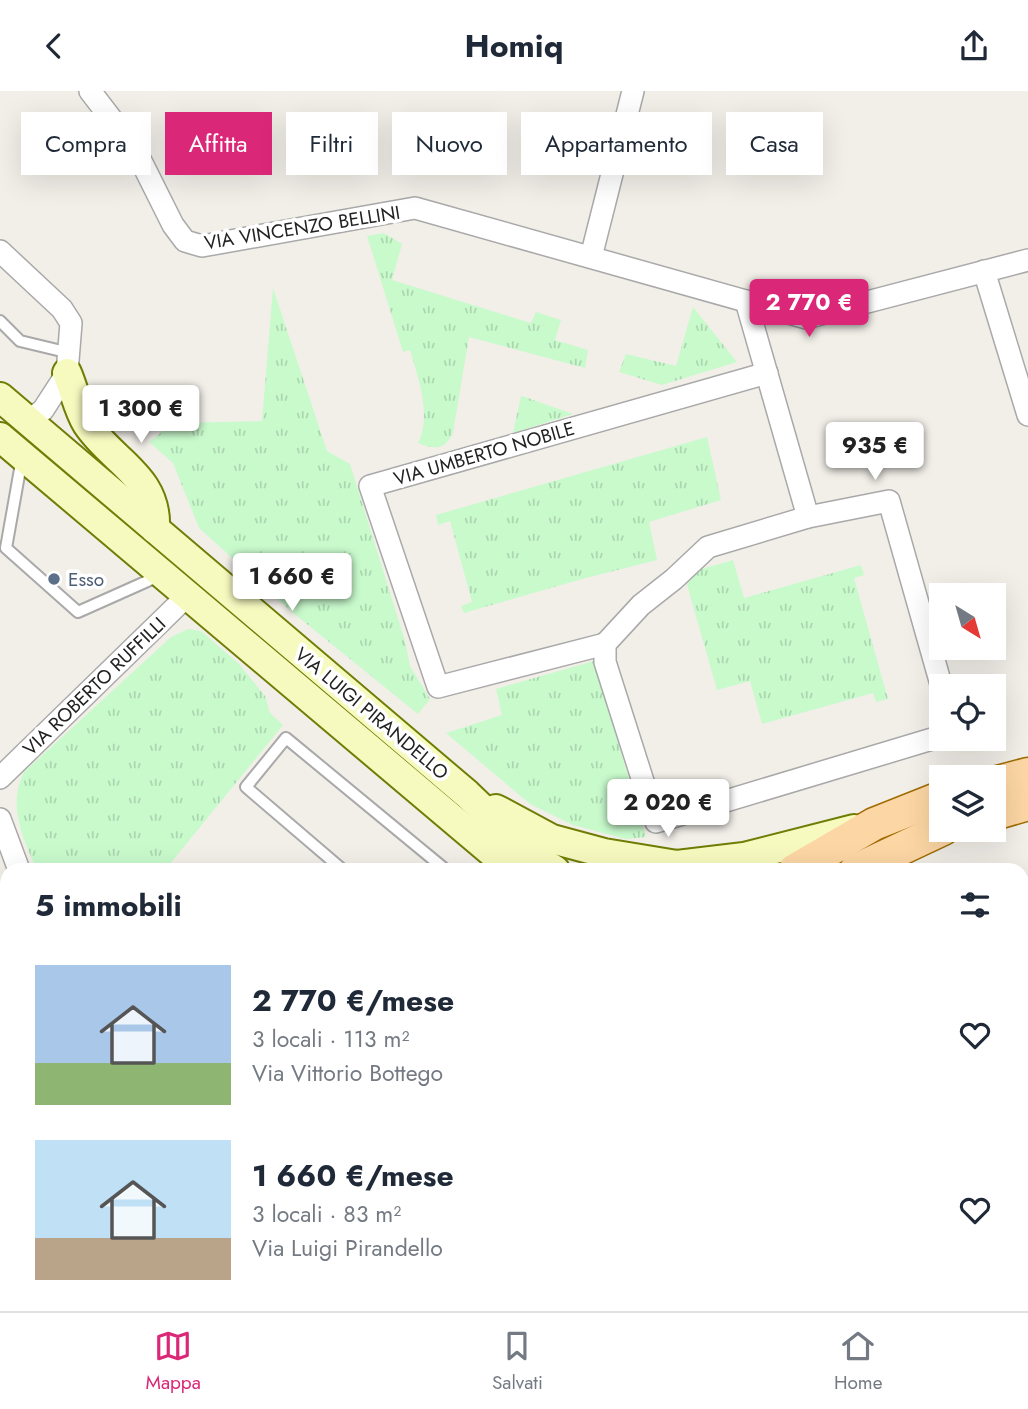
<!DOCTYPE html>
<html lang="it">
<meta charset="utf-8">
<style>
:root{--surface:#fff;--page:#f6f6f7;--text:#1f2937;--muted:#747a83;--line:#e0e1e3;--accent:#db2777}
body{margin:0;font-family:Jost,sans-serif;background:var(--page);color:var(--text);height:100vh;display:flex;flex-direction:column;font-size:26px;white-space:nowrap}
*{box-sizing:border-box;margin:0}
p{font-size:23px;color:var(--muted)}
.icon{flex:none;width:38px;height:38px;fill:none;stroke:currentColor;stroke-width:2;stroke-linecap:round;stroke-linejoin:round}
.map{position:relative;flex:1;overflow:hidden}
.side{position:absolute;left:0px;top:772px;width:1029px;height:450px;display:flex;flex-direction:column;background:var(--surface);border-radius:21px 21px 0 0;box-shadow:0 7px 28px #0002}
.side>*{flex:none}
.banner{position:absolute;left:21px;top:21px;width:987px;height:63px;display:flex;gap:14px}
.needle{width:46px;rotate:143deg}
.fabs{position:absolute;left:929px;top:492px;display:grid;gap:14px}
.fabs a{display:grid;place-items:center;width:77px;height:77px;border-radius:0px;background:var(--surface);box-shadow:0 7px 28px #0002;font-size:35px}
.price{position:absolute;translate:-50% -60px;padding:0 16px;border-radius:7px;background:#fff;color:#222;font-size:23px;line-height:46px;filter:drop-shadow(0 2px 4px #0008)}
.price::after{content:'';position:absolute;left:50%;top:42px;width:21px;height:16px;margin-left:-10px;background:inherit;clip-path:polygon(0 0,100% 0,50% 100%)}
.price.active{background:var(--accent);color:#fff}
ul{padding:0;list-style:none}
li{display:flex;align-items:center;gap:21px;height:175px;padding:0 35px}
li span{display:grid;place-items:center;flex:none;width:196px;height:140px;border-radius:0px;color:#555}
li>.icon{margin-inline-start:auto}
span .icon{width:84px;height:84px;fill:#fffc;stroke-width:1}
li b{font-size:30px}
h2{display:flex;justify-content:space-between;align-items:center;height:84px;padding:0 35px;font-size:30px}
.chip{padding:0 24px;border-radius:0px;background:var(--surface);box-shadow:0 7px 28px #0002;font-size:24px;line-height:63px}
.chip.active{background:var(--accent);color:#fff}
header{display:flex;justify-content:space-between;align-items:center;height:91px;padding:0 35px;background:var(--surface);font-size:32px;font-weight:700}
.tabs{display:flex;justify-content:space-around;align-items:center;height:98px;border-top:2px solid var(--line);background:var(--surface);font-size:19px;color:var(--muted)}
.tabs a{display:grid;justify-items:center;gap:4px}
.tabs .active{color:var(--accent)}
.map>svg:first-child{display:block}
.park{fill:url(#park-tufts)}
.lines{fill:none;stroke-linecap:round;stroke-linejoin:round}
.lane-casing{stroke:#a9a9a9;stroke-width:14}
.street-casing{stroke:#a9a9a9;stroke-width:24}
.secondary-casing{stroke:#707d05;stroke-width:32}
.primary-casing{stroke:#a06b00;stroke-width:35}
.lane{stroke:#fff;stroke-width:10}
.street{stroke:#fff;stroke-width:21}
.secondary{stroke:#f7fabf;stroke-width:28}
.primary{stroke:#fcd6a4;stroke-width:32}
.service-dot{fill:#5c6f8a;stroke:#fff;stroke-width:2.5}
.labels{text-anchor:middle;stroke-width:7;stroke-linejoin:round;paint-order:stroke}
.street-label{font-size:19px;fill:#222;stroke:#fff}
.service-label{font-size:19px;fill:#4e5e75;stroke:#fff;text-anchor:start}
</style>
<header><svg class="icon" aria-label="back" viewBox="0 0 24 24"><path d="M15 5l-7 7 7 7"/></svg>Homiq<svg class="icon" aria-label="share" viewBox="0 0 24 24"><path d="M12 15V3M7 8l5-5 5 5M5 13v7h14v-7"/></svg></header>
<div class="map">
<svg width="1028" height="1220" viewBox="0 0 1028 1220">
<defs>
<pattern id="park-tufts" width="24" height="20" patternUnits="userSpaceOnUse" patternTransform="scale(1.75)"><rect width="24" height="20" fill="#c8facc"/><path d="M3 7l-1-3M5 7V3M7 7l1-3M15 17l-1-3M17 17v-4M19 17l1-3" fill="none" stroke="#acd6af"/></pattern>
</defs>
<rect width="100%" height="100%" fill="#f2efe9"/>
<!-- park -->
<g class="park">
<path d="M384 142 402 153 392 189 531 232 536 221 561 229 555 249 588 259 585 277 469 246 453 342C445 359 435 359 418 352 432 324 418 287 410 259L403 261 367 145Z"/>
<polygon points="273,197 327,360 350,373 405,550 410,575 430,608 418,623 292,521 199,437 173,372 149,351 173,332 262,330"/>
<polygon points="693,216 737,271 662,294 619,281 626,263 676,275"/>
<polygon points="521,305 522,305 573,323 513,342"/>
<polygon points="707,346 721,409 649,431 657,469 582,488 464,522 461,515 472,511 450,430 438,434 436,424"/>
<polygon points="733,469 744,507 861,474 864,484 854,487 888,608 876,611 873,602 762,633 750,590 717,599 684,483"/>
<path d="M188 538 201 540 239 573 265 605 270 622 283 634 165 779H37C23 748 7 714 24 681L171 546Z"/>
<polygon points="594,570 646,746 626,748 573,734 530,713 446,642 502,624 496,598"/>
</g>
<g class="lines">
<!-- lane casing -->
<g class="lane-casing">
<g id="lane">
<polyline points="0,230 20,250 70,262"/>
<polyline points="22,367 6,457 78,521 161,484"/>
<polyline points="343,779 246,696 286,647 446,779"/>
<polyline points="7,891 7,890"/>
</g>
</g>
<!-- street casing -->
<g class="street-casing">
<g id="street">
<polyline points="90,0 136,60 173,134 185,150 202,155 415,117 806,227 1028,169"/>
<polyline points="0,160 62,218 71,232 67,282 43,319 28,330"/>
<polyline points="591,166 633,0"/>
<polyline points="984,180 1028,324"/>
<polyline points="746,210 808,426"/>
<polyline points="605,553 438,596 370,395 767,282"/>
<polyline points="942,597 889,410 808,426 708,456 674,488 641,514 605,553 605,571 656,731 942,645"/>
<polyline points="0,687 188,504"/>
<polyline points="0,728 19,779"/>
<polyline points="951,1220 957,1214"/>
</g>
</g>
<!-- secondary casing -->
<g class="secondary-casing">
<g id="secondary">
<path d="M67 282C74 298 78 319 87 333 112 371 158 385 155 438"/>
<polyline points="0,306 467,703 528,762 555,779"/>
<polyline points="0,346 513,779"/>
<polyline points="496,718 552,748 604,762 677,774 744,766 854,738"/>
</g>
</g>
<!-- primary casing -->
<g class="primary-casing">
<g id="primary">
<polyline points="994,692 1028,683"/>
<polyline points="994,723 1028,713"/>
<polyline points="795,779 874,733 942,706"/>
<polyline points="856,779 943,738"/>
<polyline points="1022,1193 1028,1197"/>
</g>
</g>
<!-- lane -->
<use href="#lane" class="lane"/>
<!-- street -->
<use href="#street" class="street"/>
<!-- secondary -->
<use href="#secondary" class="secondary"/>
<!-- primary -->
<use href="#primary" class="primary"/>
</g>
<!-- markers -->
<circle class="service-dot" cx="54" cy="488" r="7"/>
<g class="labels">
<!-- street labels -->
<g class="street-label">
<text transform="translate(302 136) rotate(-9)" y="7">VIA VINCENZO BELLINI</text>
<text transform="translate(484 362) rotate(-16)" y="7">VIA UMBERTO NOBILE</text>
<text transform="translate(94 595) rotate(-44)" y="7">VIA ROBERTO RUFFILLI</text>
<text transform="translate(372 622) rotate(40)" y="7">VIA LUIGI PIRANDELLO</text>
</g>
<!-- service labels -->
<g class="service-label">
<text x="68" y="495">Esso</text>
</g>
</g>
</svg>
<div class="fabs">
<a><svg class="needle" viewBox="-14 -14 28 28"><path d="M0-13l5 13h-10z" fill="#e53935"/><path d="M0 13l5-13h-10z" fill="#747a83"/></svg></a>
<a><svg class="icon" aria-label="locate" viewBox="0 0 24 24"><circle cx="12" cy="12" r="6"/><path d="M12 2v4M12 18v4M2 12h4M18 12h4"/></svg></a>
<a><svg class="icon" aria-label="layers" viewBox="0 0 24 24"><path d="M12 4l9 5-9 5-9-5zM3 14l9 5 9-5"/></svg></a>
</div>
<b class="price active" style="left:809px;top:248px">2 770 €</b>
<b class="price" style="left:141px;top:354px">1 300 €</b>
<b class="price" style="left:875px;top:391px">935 €</b>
<b class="price" style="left:292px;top:522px">1 660 €</b>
<b class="price" style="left:668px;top:748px">2 020 €</b>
<div class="banner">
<a class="chip">Compra</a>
<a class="chip active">Affitta</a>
<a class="chip">Filtri</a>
<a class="chip">Nuovo</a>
<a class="chip">Appartamento</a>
<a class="chip">Casa</a>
</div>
<section class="side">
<h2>5 immobili<svg class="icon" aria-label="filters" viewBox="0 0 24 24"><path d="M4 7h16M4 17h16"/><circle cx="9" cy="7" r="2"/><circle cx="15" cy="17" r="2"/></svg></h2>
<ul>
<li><span style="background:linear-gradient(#a9c7e8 70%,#8fb573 0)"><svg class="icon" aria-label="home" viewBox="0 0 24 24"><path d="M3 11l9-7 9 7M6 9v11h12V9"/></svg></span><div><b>2 770 €/mese</b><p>3 locali · 113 m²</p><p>Via Vittorio Bottego</p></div><svg class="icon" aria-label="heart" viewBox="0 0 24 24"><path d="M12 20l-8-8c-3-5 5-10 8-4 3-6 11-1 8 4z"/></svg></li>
<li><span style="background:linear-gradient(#bfe0f5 70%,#b9a48a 0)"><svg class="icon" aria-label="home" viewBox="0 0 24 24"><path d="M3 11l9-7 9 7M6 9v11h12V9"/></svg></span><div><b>1 660 €/mese</b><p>3 locali · 83 m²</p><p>Via Luigi Pirandello</p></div><svg class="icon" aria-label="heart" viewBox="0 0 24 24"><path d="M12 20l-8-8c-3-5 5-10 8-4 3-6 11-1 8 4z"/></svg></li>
</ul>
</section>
</div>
<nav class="tabs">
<a class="active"><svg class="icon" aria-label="map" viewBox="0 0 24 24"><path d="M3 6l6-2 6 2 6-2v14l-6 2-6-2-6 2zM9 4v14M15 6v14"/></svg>Mappa</a>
<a><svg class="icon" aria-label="saved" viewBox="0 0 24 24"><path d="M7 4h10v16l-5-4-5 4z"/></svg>Salvati</a>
<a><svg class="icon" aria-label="home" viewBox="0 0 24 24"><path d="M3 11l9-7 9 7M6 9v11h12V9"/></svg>Home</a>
</nav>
